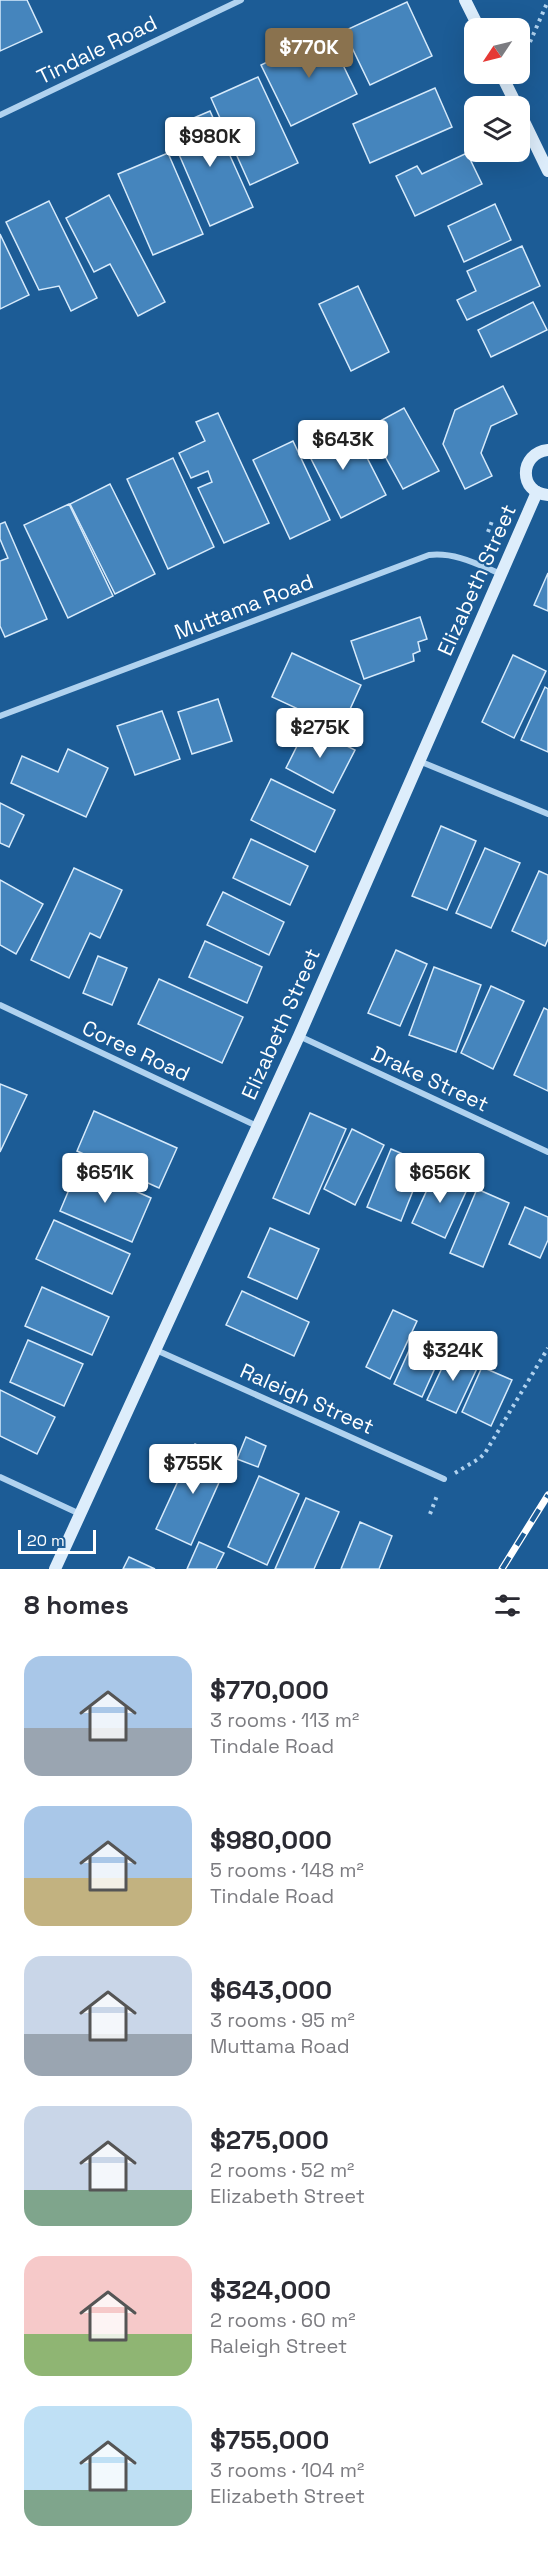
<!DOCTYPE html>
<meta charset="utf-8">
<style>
:root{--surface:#fff;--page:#f7f7f7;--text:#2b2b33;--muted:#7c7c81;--accent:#8a724e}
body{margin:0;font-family:"Space Grotesk",sans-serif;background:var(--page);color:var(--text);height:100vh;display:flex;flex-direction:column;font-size:22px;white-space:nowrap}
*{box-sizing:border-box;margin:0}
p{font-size:20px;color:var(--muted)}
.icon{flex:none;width:33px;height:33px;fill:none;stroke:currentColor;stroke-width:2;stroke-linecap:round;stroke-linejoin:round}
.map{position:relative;height:1569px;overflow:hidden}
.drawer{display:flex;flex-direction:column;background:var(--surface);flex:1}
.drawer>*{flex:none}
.needle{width:39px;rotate:235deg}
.controls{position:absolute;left:464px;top:18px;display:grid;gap:12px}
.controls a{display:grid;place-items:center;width:66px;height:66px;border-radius:12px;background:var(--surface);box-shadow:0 6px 24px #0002;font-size:30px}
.scale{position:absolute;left:18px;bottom:15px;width:78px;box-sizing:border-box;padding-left:6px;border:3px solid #fff;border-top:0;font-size:16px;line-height:21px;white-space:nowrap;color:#fff;-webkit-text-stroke:4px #1c5c96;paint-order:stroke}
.price{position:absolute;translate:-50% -51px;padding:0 14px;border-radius:6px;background:#fff;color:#222;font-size:20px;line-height:39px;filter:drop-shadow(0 2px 3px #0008)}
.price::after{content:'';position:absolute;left:50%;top:36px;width:18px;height:14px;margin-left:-9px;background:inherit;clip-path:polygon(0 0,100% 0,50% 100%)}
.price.current{background:var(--accent);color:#fff}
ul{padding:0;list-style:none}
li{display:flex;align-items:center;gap:18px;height:150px;padding:0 24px}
li span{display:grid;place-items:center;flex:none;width:168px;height:120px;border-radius:18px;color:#555}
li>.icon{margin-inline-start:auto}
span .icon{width:72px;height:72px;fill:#fffc;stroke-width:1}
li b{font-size:26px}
h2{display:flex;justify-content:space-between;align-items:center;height:72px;padding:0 24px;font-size:26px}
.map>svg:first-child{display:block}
.building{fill:#4585bd;stroke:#d6eafb;stroke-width:1.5}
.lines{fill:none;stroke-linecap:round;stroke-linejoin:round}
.path{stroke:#b0d2ef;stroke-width:4;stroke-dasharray:3 4.5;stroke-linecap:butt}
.street{stroke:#b0d2ef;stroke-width:6}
.secondary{stroke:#ddedfb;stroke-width:12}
.rail-casing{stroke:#fff;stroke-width:7}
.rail{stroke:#1c5c96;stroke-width:4.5;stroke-dasharray:14;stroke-linecap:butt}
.labels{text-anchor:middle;stroke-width:4.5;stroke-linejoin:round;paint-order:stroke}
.street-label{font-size:21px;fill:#fff;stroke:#1c5c96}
</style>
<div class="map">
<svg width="548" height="1569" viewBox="0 0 548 1569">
<rect width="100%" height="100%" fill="#1c5c96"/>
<!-- building -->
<g class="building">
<polygon points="0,0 27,0 42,32 0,51"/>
<polygon points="407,2 432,56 370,85 344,31"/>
<polygon points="327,32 357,94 291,126 261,65"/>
<polygon points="258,77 298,163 250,185 211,98"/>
<polygon points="435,88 452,127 370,163 353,124"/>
<polygon points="210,111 253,207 210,226 168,129"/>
<polygon points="168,153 203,234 153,255 118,174"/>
<polygon points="467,153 482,184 415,216 396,176 417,166 422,174"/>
<polygon points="109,195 165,302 138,316 110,264 94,272 66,218"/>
<polygon points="49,201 97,298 71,311 59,286 39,290 6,222"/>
<polygon points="495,204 511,240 464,262 448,226"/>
<polygon points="0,234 29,295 0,309"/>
<polygon points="522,246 540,286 467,320 457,300 476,291 467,271"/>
<polygon points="358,286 389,352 351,371 319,304"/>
<polygon points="533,302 547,330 491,357 478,330"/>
<polygon points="503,386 517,414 491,426 481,453 492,476 465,489 443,444 455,410"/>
<polygon points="404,408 439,471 403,489 369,427"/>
<polygon points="218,413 269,523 224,543 198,488 212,482 208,471 191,478 179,453 205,441 196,422"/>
<polygon points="334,422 349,452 361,446 386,495 341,518 301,439"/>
<polygon points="293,441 330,520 290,539 253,460"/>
<polygon points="173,458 214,547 168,569 127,479"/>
<polygon points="110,484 155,574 115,594 70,504"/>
<polygon points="69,504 113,596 68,618 24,525"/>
<polygon points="5,522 47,619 5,637 0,626 0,561 8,558 0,539 0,524"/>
<polygon points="548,573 548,611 534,605"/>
<polygon points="420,617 427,639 418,642 420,651 413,654 414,661 364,679 351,641"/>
<polygon points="292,653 361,685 341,729 272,697"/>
<polygon points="513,655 546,671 514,738 482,722"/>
<polygon points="545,687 548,689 548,752 521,740"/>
<polygon points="218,699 232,741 192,754 178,712"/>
<polygon points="162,711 180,759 135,775 117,726"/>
<polygon points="307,726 355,750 333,793 286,768"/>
<polygon points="68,749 108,768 86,817 11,783 22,756 58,772"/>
<polygon points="271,779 335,810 315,852 251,820"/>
<polygon points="0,803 24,815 9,847 0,843"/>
<polygon points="441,826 476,841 447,910 412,896"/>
<polygon points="251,839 308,866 290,905 233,878"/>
<polygon points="485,848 520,863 491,928 456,913"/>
<polygon points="74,868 122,890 100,938 90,933 69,978 31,960"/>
<polygon points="539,871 548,875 548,939 545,946 512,931"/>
<polygon points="0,880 43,904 16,954 0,945"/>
<polygon points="223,892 284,922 269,955 207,925"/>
<polygon points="205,941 262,967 247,1003 189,977"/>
<polygon points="396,950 427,964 400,1026 368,1013"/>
<polygon points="98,956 127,968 112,1005 83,993"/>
<polygon points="434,967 481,985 456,1052 409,1035"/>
<polygon points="159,979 243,1017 222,1063 138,1024"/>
<polygon points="491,986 524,1001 493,1069 461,1053"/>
<polygon points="544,1008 548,1010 548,1091 514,1075"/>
<polygon points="0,1084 27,1095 0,1152"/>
<polygon points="94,1111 177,1148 159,1188 77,1151"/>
<polygon points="310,1113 346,1129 309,1214 273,1198"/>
<polygon points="352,1129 384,1145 355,1205 324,1189"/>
<polygon points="391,1149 424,1163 401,1221 367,1207"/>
<polygon points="79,1166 151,1198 132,1242 60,1211"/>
<polygon points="436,1170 469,1185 445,1238 412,1223"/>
<polygon points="477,1189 509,1203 483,1267 450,1253"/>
<polygon points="525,1207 548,1217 548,1240 540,1258 509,1244"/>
<polygon points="54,1220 130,1254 112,1294 36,1259"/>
<polygon points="270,1228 319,1249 297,1299 248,1277"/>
<polygon points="42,1287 109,1317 92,1355 25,1326"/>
<polygon points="242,1291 309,1322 294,1356 226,1325"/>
<polygon points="393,1310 417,1321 390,1379 366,1367"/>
<polygon points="416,1335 444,1348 422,1397 394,1384"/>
<polygon points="28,1340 83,1364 64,1406 10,1382"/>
<polygon points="450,1351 479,1364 456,1413 427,1400"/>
<polygon points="482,1367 512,1380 491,1426 462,1412"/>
<polygon points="0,1390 55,1417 37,1454 0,1436"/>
<polygon points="246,1437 266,1446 258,1467 237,1459"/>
<polygon points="195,1444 229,1460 191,1545 156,1529"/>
<polygon points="259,1476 299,1494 267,1565 228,1547"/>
<polygon points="306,1498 339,1512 314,1569 275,1569"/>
<polygon points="360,1522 392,1536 379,1569 341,1569"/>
<polygon points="199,1542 224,1553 216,1569 187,1569"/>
<polygon points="129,1557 155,1569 123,1569"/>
</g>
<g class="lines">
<!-- path -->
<g class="path">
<polyline points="530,42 548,1"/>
<polyline points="488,532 492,521"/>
<polyline points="455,1473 480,1458 485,1453 548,1348"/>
<polyline points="430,1514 438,1493"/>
</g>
<!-- street -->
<g class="street">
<polyline points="0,115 241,0"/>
<path d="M0 716 429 555C455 552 477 564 501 574"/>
<polyline points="419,761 548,814"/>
<polyline points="0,1005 257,1126"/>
<polyline points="299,1036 548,1152"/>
<polyline points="156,1350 444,1479"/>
<polyline points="0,1477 80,1514"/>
</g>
<!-- secondary -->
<g class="secondary">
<polyline points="465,0 479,28"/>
<polyline points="501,74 517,106"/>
<polyline points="519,111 548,171"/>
<path d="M548 450C519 453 518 493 548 495"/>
<polyline points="55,1569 299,1036 537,492"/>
</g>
<!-- rail casing -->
<g class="rail-casing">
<polyline id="rail" points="502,1569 548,1495"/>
</g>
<!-- rail -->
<use href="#rail" class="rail"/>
</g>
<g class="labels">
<!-- street labels -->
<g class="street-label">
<text transform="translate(97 50) rotate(-26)" y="7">Tindale Road</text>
<text transform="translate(477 580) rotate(-66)" y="7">Elizabeth Street</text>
<text transform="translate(244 607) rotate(-21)" y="7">Muttama Road</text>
<text transform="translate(281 1024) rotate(-66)" y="7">Elizabeth Street</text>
<text transform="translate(136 1051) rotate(25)" y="7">Coree Road</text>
<text transform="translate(430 1079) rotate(25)" y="7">Drake Street</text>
<text transform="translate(307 1399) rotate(24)" y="7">Raleigh Street</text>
</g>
</g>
</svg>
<div class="controls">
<a><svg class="needle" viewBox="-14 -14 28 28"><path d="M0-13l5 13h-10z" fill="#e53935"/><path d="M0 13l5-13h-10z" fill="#7c7c81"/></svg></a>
<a><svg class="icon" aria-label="layers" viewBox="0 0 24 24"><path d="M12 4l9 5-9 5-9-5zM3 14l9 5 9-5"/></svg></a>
</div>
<div class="scale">20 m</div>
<b class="price current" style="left:309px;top:79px">$770K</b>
<b class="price" style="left:210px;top:168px">$980K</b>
<b class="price" style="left:343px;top:471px">$643K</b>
<b class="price" style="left:320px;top:759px">$275K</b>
<b class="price" style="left:105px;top:1204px">$651K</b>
<b class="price" style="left:440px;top:1204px">$656K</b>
<b class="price" style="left:453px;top:1382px">$324K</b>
<b class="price" style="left:193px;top:1495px">$755K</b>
</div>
<section class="drawer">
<h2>8 homes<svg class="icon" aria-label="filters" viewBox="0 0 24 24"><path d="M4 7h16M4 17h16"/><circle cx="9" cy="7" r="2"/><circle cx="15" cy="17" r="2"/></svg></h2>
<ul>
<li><span style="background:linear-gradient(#a9c7e8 60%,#9aa5b1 0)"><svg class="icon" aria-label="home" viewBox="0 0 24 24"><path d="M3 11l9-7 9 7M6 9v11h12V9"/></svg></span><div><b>$770,000</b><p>3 rooms · 113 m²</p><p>Tindale Road</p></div></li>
<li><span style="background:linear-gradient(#a9c7e8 60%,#c2b280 0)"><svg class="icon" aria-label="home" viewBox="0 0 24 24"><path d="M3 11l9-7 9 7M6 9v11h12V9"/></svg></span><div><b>$980,000</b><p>5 rooms · 148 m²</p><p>Tindale Road</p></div></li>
<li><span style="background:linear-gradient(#c9d6e8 65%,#9aa5b1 0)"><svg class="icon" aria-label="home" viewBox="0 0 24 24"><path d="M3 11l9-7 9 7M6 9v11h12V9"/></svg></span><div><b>$643,000</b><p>3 rooms · 95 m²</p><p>Muttama Road</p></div></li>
<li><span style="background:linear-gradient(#c9d6e8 70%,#7fa58c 0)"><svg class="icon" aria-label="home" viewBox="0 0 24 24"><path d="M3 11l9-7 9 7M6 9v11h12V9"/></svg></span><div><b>$275,000</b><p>2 rooms · 52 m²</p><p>Elizabeth Street</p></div></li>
<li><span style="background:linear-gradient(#f6c9c9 65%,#8fb573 0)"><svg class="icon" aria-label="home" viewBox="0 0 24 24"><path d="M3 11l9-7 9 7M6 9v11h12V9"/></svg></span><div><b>$324,000</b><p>2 rooms · 60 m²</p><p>Raleigh Street</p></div></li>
<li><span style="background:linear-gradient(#bfe0f5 70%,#7fa58c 0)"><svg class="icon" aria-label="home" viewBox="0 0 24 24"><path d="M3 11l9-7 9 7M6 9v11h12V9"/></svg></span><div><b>$755,000</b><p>3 rooms · 104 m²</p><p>Elizabeth Street</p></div></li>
</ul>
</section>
